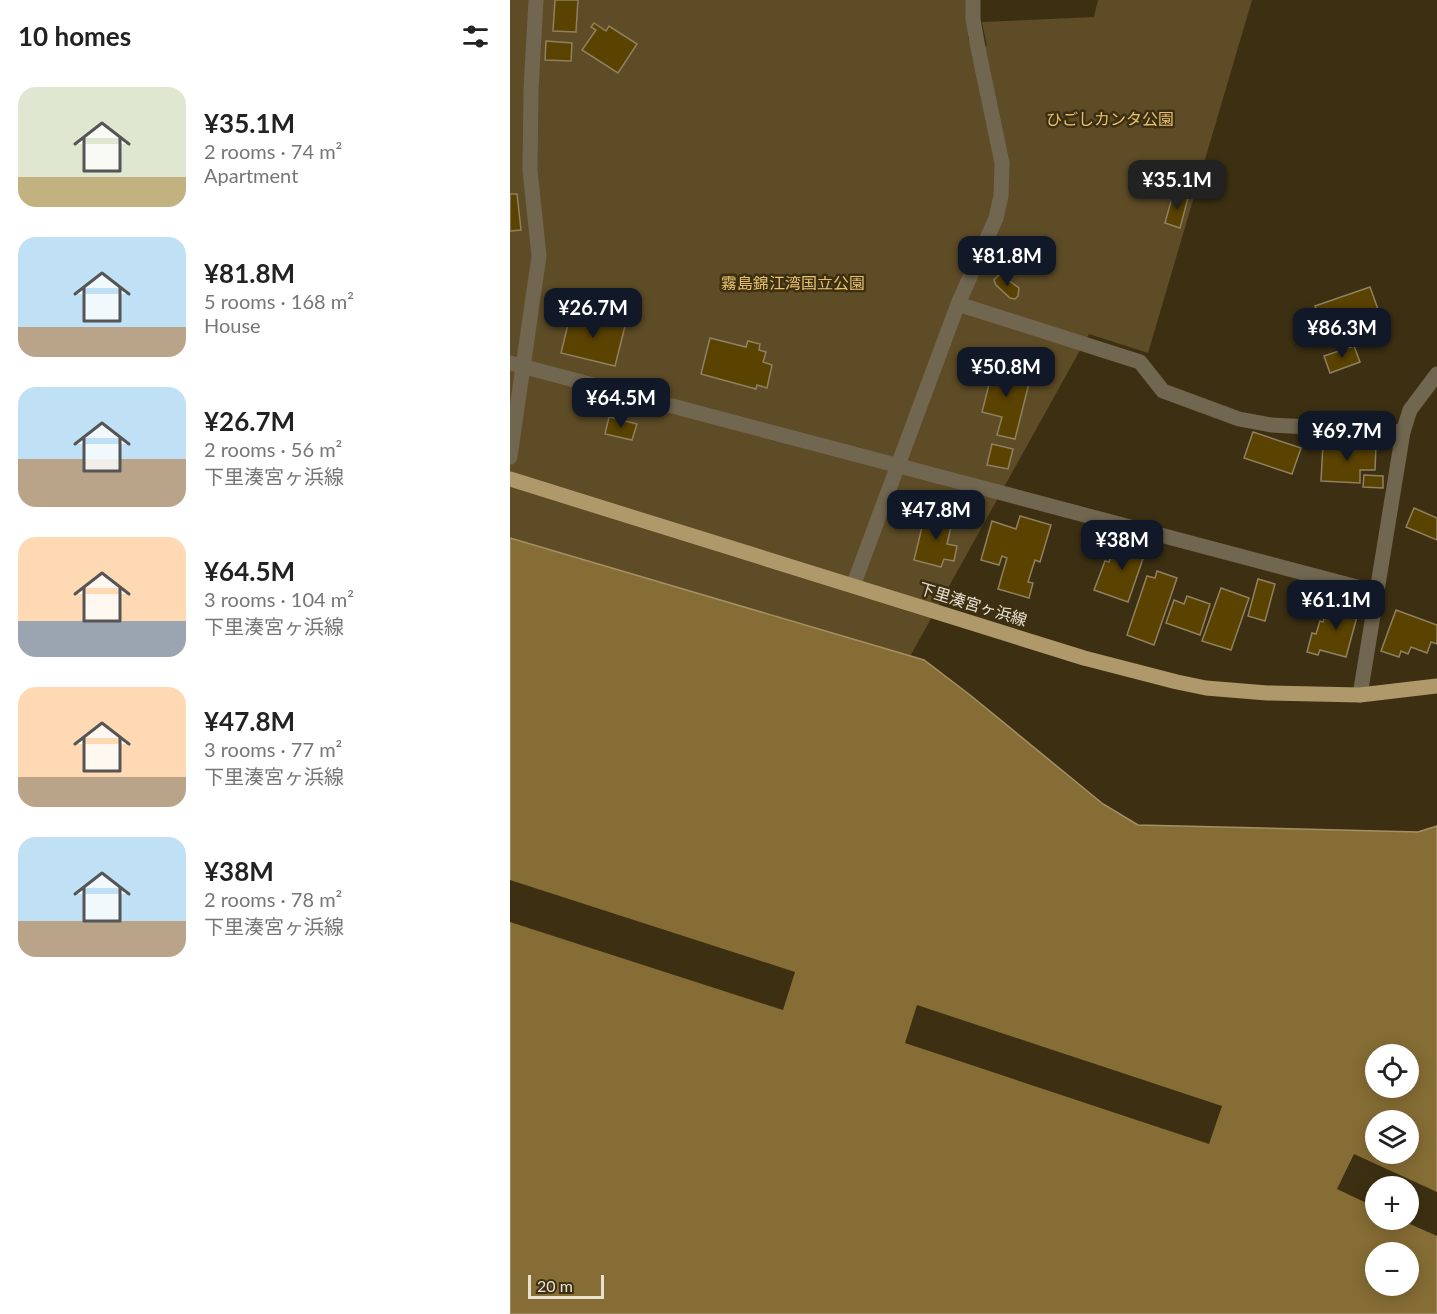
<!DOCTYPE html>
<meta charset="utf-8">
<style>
:root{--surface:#fff;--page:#f2f2f2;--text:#222;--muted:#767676;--accent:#111827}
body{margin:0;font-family:Lato,"Noto Sans JP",sans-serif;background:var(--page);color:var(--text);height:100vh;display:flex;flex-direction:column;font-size:22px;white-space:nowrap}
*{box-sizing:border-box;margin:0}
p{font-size:20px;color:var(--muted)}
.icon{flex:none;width:33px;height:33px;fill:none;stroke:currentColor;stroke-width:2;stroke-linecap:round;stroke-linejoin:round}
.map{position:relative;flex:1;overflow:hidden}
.panel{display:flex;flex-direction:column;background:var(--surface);width:510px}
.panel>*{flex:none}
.fabs{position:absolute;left:855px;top:1044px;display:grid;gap:12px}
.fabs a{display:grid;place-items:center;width:54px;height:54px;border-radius:50%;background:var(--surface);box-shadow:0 3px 15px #0003;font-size:30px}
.scale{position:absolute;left:18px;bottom:15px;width:76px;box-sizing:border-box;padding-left:6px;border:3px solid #eae2d1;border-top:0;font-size:16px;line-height:21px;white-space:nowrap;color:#eae2d1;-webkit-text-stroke:4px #3d3012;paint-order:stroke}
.price{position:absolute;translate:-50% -51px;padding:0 14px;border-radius:12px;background:var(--accent);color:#fff;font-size:20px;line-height:39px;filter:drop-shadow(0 2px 3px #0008)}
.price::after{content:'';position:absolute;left:50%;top:36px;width:18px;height:14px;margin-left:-9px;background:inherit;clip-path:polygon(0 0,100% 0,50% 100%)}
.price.current{background:#222;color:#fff}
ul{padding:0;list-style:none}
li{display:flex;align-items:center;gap:18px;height:150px;padding:0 18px}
li span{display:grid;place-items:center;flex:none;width:168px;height:120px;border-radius:18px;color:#555}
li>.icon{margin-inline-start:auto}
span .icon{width:72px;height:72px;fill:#fffc;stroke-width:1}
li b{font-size:26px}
h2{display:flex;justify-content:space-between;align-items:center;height:72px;padding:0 18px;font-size:26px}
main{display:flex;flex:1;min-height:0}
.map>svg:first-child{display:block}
.green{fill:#5e4c26}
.water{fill:#866d35;stroke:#a49064;stroke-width:1.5;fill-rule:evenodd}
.pier{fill:#3d3012}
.building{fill:#5a4200;stroke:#8f8061;stroke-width:1.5}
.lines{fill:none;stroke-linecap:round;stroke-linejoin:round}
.minor{stroke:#716650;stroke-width:15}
.major{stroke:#af996a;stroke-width:15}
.labels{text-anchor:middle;stroke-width:5;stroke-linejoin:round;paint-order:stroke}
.park-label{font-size:16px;fill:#e8c16f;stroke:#3d3012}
.street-label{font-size:16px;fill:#eae2d1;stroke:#3d3012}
</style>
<main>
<section class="panel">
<h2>10 homes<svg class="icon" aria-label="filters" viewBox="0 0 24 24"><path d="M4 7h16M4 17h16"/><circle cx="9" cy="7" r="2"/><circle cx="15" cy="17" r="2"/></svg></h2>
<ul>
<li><span style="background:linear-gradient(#dfe7d0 75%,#c2b280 0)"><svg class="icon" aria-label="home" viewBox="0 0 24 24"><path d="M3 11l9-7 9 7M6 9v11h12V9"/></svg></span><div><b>¥35.1M</b><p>2 rooms · 74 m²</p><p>Apartment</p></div></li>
<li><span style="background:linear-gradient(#bfe0f5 75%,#b9a48a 0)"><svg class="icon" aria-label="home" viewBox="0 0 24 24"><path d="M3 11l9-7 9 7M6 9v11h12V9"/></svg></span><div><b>¥81.8M</b><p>5 rooms · 168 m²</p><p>House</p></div></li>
<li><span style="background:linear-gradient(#bfe0f5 60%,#b9a48a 0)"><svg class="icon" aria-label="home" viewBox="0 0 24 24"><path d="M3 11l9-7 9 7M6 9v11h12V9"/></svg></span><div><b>¥26.7M</b><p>2 rooms · 56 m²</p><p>下里湊宮ヶ浜線</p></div></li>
<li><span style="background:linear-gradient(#ffd9b3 70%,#9aa5b1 0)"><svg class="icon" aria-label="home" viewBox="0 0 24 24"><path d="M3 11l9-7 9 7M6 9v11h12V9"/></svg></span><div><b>¥64.5M</b><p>3 rooms · 104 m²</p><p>下里湊宮ヶ浜線</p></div></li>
<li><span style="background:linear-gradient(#ffd9b3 75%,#b9a48a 0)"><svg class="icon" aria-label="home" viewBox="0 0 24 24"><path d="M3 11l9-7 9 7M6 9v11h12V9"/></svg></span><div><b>¥47.8M</b><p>3 rooms · 77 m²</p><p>下里湊宮ヶ浜線</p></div></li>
<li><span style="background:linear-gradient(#bfe0f5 70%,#b9a48a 0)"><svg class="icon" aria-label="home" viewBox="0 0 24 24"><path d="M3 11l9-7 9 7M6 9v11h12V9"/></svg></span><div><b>¥38M</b><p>2 rooms · 78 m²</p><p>下里湊宮ヶ浜線</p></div></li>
</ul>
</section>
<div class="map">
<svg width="927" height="1314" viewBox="0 0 927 1314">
<rect width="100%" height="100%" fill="#3d3012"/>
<!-- green -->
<polygon class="green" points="0,0 460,0 458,39 477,46 472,22 584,17 588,0 742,0 638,353 579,334 35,1314 0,1314"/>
<!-- water -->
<path class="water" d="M0 538 414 660 460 695 593 804 628 825 908 832 927 826V1314H0ZM866 1054H898V1088H866ZM866 1120H898V1154H866ZM866 1186H898V1220H866ZM866 1252H898V1286H866Z"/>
<!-- pier -->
<g class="pier">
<polygon points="0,880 285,972 273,1010 0,922"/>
<polygon points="407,1005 712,1106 699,1144 395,1043"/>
<polygon points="844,1154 927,1192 927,1236 891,1220 898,1220 898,1186 866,1186 865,1207 827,1189"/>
</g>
<!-- building -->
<g class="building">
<polygon points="45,0 68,0 66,32 43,31"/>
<polygon points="84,23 96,31 99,26 127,44 108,73 72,50 86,30 81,27"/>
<polygon points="36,41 62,43 61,61 35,60"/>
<polygon points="0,194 7,194 11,230 0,231"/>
<polygon points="663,194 678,198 670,228 655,223"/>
<polygon points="490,274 509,288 508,296 505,299 500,298 486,285 484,280"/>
<polygon points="860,287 874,326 818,345 805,306"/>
<polygon points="61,312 115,326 105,366 51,353"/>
<polygon points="200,338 236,347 238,341 250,344 249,350 256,352 253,362 262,365 257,388 247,385 246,389 191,374"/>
<polygon points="844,346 850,362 820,373 814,356"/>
<polygon points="485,361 504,366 502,374 520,379 505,439 487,435 492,417 472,412"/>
<polygon points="99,417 127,424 122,440 95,434"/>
<polygon points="743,432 791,448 782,474 734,458"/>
<polygon points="482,444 503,449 498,469 477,465"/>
<polygon points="813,444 866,446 865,470 850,470 850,483 811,481"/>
<polygon points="854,475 873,476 873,488 853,487"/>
<polygon points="904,508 927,518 927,540 896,527"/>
<polygon points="431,511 444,514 437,544 447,546 444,561 434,559 431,567 404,560 413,523 418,524 420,517 429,519"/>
<polygon points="510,516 541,525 530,562 525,560 518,582 523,583 519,598 488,589 497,558 492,556 489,565 471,560 482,521 506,529"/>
<polygon points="613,538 637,547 618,602 584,590 595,561 599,562 603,552 608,554"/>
<polygon points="647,571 667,578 644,645 617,635 637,576 645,578"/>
<polygon points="748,579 765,584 755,621 738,616"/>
<polygon points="711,588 739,598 721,650 692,641"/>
<polygon points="677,596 700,604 690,635 656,623 664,600 674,604"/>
<polygon points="836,598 851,602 836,657 810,650 808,655 797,652 802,633 806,634 810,621 813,622 815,616 819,617 822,608 833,611"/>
<polygon points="886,610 927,625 927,644 921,642 917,653 901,647 898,654 891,651 889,657 871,651"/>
</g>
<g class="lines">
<!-- minor -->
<g class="minor">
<polyline points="448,304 630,362 653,391 729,419 761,425 893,432"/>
<polyline points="0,363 866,592"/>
<polyline points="0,457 29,256 20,170 21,90 26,0"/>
<polyline points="343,586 448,304 486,218 491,196 492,163 468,48 463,19 463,0"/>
<polyline points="850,695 893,432 900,410 927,374"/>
</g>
<!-- major -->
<polyline class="major" points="0,479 574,658 667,682 696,688 757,693 850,695 927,686"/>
</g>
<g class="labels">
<!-- park labels -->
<g class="park-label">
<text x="600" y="125">ひごしカンタ公園</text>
<text x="283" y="289">霧島錦江湾国立公園</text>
</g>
<!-- street labels -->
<g class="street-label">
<text transform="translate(463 604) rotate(17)" y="6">下里湊宮ヶ浜線</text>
</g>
</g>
</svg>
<div class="fabs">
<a><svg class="icon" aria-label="locate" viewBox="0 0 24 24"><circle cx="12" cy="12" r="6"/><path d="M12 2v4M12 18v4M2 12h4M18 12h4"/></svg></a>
<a><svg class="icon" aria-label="layers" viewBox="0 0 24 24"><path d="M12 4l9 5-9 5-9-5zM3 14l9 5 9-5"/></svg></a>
<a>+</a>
<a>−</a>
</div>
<div class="scale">20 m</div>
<b class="price current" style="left:667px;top:211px">¥35.1M</b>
<b class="price" style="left:497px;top:287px">¥81.8M</b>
<b class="price" style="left:83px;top:339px">¥26.7M</b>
<b class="price" style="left:832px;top:359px">¥86.3M</b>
<b class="price" style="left:496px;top:398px">¥50.8M</b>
<b class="price" style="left:111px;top:429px">¥64.5M</b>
<b class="price" style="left:837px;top:462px">¥69.7M</b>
<b class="price" style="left:426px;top:541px">¥47.8M</b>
<b class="price" style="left:612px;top:571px">¥38M</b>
<b class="price" style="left:826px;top:631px">¥61.1M</b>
</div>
</main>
